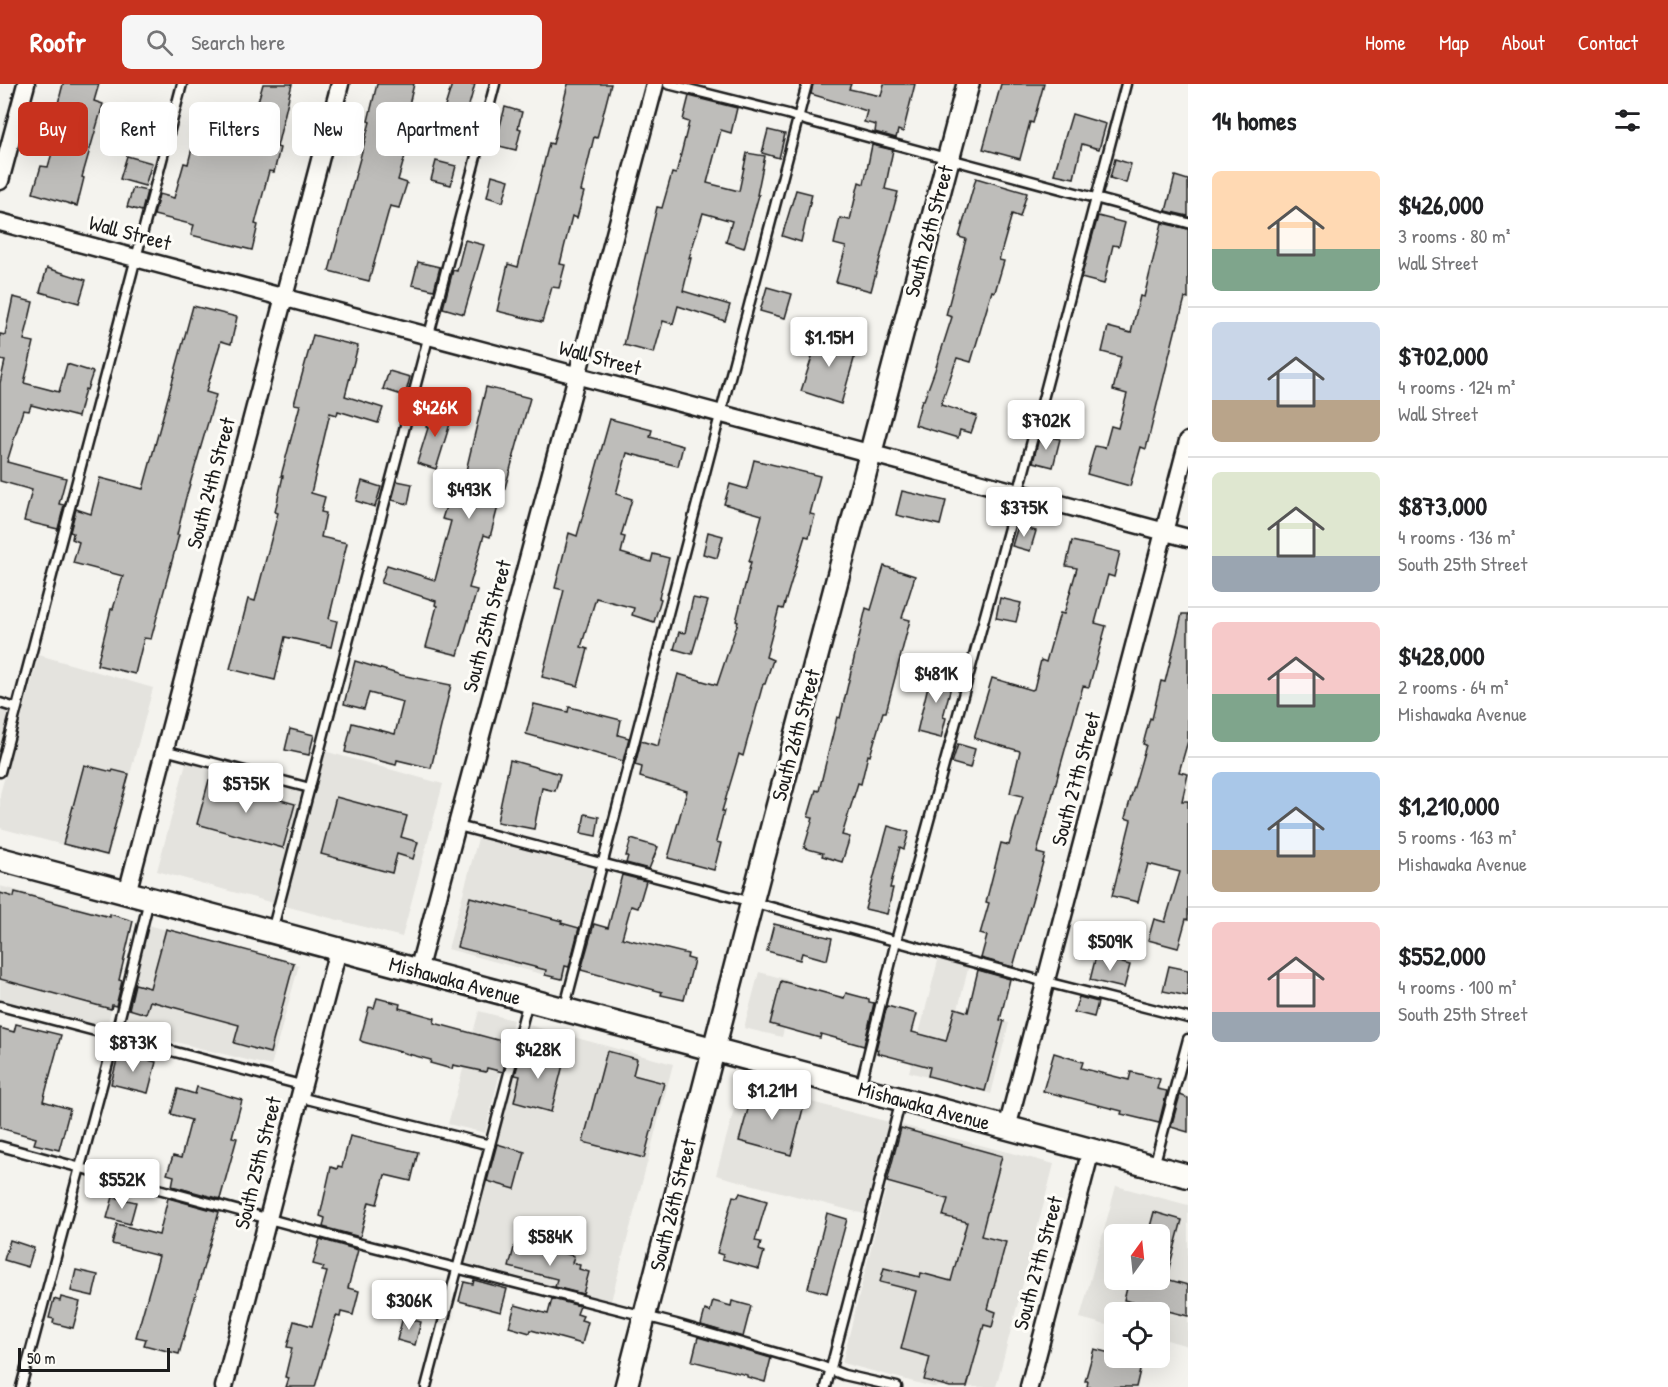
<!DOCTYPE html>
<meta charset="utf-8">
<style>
:root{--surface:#fff;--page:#f6f6f6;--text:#202124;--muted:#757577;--line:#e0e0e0;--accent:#c8321e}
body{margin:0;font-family:"Patrick Hand",sans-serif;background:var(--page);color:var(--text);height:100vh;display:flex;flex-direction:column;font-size:22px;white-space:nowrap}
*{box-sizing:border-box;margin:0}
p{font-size:20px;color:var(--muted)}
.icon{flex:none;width:33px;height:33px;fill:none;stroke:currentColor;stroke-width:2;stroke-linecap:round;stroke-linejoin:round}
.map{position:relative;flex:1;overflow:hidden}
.details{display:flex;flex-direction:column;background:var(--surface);width:480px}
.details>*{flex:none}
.guide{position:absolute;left:18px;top:18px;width:570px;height:54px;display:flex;gap:12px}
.needle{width:39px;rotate:15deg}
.controls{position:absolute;left:1104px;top:1140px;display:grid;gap:12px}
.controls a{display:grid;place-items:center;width:66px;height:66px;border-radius:9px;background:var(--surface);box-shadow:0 6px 24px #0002;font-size:30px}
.scale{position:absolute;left:18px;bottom:15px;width:152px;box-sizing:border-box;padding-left:6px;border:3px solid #1c1c1c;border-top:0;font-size:16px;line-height:21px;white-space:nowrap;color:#1c1c1c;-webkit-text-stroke:4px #fdfcf7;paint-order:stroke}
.price{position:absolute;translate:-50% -51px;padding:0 14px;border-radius:6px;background:#fff;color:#222;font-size:20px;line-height:39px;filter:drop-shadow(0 2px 3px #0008)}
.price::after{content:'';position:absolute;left:50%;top:36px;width:18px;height:14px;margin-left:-9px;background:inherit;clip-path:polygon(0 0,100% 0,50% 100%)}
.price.active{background:var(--accent);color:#fff}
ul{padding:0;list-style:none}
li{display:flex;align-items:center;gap:18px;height:150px;padding:0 24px}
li+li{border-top:2px solid var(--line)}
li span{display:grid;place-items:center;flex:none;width:168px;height:120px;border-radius:9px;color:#555}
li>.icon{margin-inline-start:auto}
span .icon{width:72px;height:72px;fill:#fffc;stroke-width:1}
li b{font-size:26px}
h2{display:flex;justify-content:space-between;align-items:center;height:72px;padding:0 24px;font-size:26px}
.chip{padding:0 21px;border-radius:9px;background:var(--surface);box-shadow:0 6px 24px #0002;font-size:21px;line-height:54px}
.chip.active{background:var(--accent);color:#fff}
header{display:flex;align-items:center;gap:36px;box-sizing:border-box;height:84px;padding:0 30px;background:var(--accent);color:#fff}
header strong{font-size:28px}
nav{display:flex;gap:33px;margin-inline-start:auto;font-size:21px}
.search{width:420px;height:54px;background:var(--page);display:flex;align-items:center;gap:15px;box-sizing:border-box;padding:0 21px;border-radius:9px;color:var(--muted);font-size:22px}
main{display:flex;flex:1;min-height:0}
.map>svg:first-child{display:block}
.built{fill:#e4e3de;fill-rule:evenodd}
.building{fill:#bebdba;stroke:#1c1c1c;stroke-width:1.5}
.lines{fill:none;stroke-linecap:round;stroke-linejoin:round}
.service-casing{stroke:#1c1c1c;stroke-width:13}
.minor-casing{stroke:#1c1c1c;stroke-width:21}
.tertiary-casing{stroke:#1c1c1c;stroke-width:26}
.secondary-casing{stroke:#1c1c1c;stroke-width:27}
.service{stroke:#fdfcf7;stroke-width:8}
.minor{stroke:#fdfcf7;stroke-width:16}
.tertiary{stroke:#fdfcf7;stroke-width:21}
.secondary{stroke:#fdfcf7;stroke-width:22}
.labels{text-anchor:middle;stroke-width:6;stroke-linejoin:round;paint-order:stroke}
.street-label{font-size:21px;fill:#1c1c1c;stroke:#fdfcf7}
</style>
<header>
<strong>Roofr</strong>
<div class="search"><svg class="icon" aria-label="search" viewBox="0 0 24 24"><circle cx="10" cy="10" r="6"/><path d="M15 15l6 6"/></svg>Search here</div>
<nav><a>Home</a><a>Map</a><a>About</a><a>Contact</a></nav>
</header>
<main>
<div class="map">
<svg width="1188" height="1303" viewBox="0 0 1188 1303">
<rect width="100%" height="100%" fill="#f4f3ee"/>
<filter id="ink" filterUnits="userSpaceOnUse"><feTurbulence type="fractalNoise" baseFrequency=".0167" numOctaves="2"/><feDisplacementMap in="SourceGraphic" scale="12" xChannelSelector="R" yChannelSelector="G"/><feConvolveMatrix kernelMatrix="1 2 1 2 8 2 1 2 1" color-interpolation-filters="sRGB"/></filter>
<g filter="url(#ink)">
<!-- built -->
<g class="built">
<polygon points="39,571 153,604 108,773 0,744 0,710"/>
<polygon points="0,625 9,628 0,662"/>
<polygon points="324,667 443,700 402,853 285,822"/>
<polygon points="187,675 302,706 273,819 157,787"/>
<polygon points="479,751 595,782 564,896 448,865"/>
<polygon points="0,802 133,837 104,955 0,926"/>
<polygon points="148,841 299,881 271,982 120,944"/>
<polygon points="939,873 969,881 958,925 1009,939 991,1010 909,988"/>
<polygon points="759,888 796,898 782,953 744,944"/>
<polygon points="479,927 513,936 485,1049 448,1040"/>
<polygon points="525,940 673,980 611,1217 461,1178"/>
<polygon points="741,1000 889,1038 864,1130 716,1091"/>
<polygon points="902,1041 1054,1080 996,1303 933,1303 842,1279"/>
<path d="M1116 1102 1188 1121V1262L1160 1254V1228H1114V1243L1080 1234ZM1114 1150H1160V1196H1114Z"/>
</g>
<!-- building -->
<g class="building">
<polygon points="63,0 99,0 94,17 103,20 82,93 84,94 77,122 33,109 41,82 48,83 61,37 54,35"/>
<polygon points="263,0 292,0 277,63 280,64 274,88 269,87 255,140 258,141 252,166 191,151 194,141 154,131 159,110 174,114 184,79 188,80 198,40 237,50 245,18 257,21"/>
<polygon points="377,0 414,0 409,21 439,28 440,25 444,26 452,0 475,0 468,25 463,24 456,51 414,41 398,96 407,99 399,124 390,122 369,197 329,187 370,38 368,37"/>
<polygon points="568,0 611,0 597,54 594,53 581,107 584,108 577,134 572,132 560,180 565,181 559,204 552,203 542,238 497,227 508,180 518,183 549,59 553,60"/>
<polygon points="813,0 851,0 849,5 881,12 884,0 915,0 903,48 898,46 896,54 875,48 876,41 864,38 867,27 811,10"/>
<polygon points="1001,0 1044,0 1033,39 1030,38 1020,75 983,65"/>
<polygon points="689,12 737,24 731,49 721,46 707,99 739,107 747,69 765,72 757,111 759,111 744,164 726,158 732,137 703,129 689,174 691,174 683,207 730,221 725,237 678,222 673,240 663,237 654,269 624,261 657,123 662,124 672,89 676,90 689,38 683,36"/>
<polygon points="505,23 522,28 518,44 521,45 516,66 495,61"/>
<polygon points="1072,30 1106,40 1099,65 1082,60 1074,94 1054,90"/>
<polygon points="768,46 785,50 779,74 762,69"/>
<polygon points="872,61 893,66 885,105 898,108 871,207 836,198 846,163 834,160 840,134 850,136 859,98 864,100"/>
<polygon points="127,72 152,79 145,102 120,95"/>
<polygon points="1115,75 1131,80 1126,99 1110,94"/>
<polygon points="436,77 456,82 451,101 431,96"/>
<polygon points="492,91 509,96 503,118 487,113"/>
<polygon points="1175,92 1188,96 1188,132 1166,127"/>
<polygon points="976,94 1027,109 1020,133 1012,130 999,176 1004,177 995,208 992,207 971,278 957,274 941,321 977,332 971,349 960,346 958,354 915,341 922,316 924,316 935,286 952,233 946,231 966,155 959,153"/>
<polygon points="133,104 147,107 142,127 127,123"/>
<polygon points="796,106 812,110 801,158 782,152"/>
<polygon points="1098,132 1125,139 1119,162 1113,161 1104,200 1081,194"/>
<polygon points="1162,139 1188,145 1188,215 1185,214 1177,244 1176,244 1146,365 1141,363 1130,402 1087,390 1095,362 1105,364 1111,342 1118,344 1127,310 1113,306 1121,273 1102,268 1108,243 1131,249 1140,212 1144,213"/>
<polygon points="465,156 484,161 464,230 443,224 453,186 457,187"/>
<polygon points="418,178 440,183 434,206 412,201"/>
<polygon points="47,184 86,196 79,219 40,208"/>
<polygon points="767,203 792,210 785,234 760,227"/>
<polygon points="13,213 33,218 24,256 34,258 24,299 59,308 67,280 93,288 87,306 85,305 78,333 31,321 29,327 23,326 7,378 66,394 59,420 64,421 58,445 24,437 32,406 0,397 0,299 5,277 0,276 0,250 5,251"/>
<polygon points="193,222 237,233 231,260 221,257 206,308 216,311 185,417 177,451 179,451 151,555 144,554 135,590 97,581 111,525 113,525 123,492 73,479 79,458 72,455 73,449 70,448 76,425 91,430 100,394 143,405"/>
<polygon points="815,249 858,261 841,320 801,307 812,273 809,272"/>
<polygon points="313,251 358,262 345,312 383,324 378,339 338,327 337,331 330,329 311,409 325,413 321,428 326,429 321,453 347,459 329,535 337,537 331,563 285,553 275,596 230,585 248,515 255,517 278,429 275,428 283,392 281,392 300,321 294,320"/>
<polygon points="389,287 410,293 405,312 383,305"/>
<polygon points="486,303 530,314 503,411 501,411 490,453 484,451 469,504 477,506 458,571 426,563 437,522 435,521 436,517 381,499 387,481 435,496 451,437 442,435 449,413 459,416"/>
<polygon points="431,324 453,330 436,385 417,379 428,344 426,343"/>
<polygon points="610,335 652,346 650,353 683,362 678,382 627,369 616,410 632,415 621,452 625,453 621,469 651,478 653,470 669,474 659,514 661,515 654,538 632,531 634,524 596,514 581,563 588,565 578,602 542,593 564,506 555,504 569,449 577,452"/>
<polygon points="1040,350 1060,355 1053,383 1033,378"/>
<polygon points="754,376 820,392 810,430 815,431 809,453 805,452 783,525 779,524 766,573 773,576 765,600 763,600 743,672 739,670 722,727 724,727 716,758 721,759 714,786 668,774 687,707 640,693 642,683 635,681 641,657 658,662 667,625 668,626 678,590 717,601 738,538 736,537 751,478 749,478 762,431 724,420 730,400 747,405"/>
<polygon points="362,397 381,403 375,423 356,417"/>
<polygon points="397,397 412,400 408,420 392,416"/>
<polygon points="902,407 946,417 940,441 896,431"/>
<polygon points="1018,442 1036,447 1030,467 1012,462"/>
<polygon points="708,448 723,452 717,474 703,470"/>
<polygon points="1072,457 1120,468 1114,493 1108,491 1095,539 1106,542 1089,603 1083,602 1061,680 1037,769 1045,771 1013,883 981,874 987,852 980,850 989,819 986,818 1001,759 1009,761 1023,712 1010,709 1020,667 974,654 992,594 1032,606 1034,605 1041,576 1046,578 1060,529 1064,530 1077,484 1066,482"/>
<polygon points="884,482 915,492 902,534 910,536 886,628 883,628 870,672 868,671 861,700 858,699 842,751 850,753 842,778 822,772 823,769 804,764 813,734 808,733 816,706 819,707 837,633 840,634 866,524 871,526"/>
<polygon points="693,514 708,517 692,570 674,565 679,548 685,549"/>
<polygon points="1000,514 1021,519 1016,538 996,534"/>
<polygon points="1182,530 1188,530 1188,657 1179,688 1188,690 1182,717 1188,717 1188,836 1186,835 1178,864 1148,856 1154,835 1165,838 1180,788 1148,780 1138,818 1112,812 1131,736 1125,734 1146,661 1143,660 1150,634 1152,635 1161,597 1165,598"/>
<polygon points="355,577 401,591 451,601 431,684 397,676 396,681 345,668 352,639 395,650 403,618 369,609 364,625 344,620"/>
<polygon points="932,585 954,591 943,633 946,634 941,654 917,648"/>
<polygon points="534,620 568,628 569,623 621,636 618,651 629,654 623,677 526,650"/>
<polygon points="290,645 314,651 309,671 285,666"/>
<polygon points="958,660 975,665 970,684 952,679"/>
<polygon points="510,676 560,690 555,707 542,704 534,745 497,738"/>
<polygon points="84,681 112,688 113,686 129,690 107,771 63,760"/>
<polygon points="209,696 295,720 283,764 197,740"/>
<polygon points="336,713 407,732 401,753 418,758 413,775 397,770 392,789 321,770"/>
<polygon points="585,730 599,733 596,752 581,749"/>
<polygon points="888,742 909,748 904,765 900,763 890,804 893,804 887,830 865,825"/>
<polygon points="631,755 658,763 649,785 626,779 628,772 626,772"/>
<polygon points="622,791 646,797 638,824 631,822 622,854 688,870 687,874 694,876 684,916 661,911 662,908 581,886 594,840 608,844"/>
<polygon points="15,808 110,833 110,830 133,837 119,896 122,897 116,922 112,921 111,925 0,895 0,809 14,813"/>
<polygon points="470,813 562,837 561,839 579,844 569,883 565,882 562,895 545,891 546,886 457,863"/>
<polygon points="774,840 832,854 827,876 802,869 800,876 767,867"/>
<polygon points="166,845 294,879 270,969 234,959 239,941 150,917 146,930 129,925 135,900 150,904"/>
<polygon points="1096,872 1130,881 1124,904 1090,896"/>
<polygon points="1169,882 1188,886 1188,912 1163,907"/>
<polygon points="978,886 1010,895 1000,936 1004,937 985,1007 928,992 930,983 877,969 878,966 876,965 887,922 917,930 912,948 946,957 955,924 968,928"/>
<polygon points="781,897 844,914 846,909 869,915 869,918 874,919 864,962 821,950 820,954 770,940"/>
<polygon points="1079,913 1098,918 1094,933 1074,928"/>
<polygon points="377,914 400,920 399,924 435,934 434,939 505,958 504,961 509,963 503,988 487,984 486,988 453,981 452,985 430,979 431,976 363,958 360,956 369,923 374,924"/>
<polygon points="16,940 61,951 43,1017 70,1025 59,1066 34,1060 36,1054 0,1044 0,944 14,948"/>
<polygon points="522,966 564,977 551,1028 514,1018 520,992 515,991"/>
<polygon points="607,967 637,975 633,991 664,999 644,1074 583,1058"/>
<polygon points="119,968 156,978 148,1009 111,1000"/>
<polygon points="1054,969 1083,978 1081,984 1129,996 1131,988 1160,995 1157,1005 1167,1007 1159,1039 1121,1030 1122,1027 1043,1007"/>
<polygon points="197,1003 242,1016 232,1053 237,1054 220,1115 172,1102 174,1092 167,1090 173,1072 181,1074 191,1036 171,1030 178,1005 195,1010"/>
<polygon points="754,1004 805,1017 791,1071 739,1057"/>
<polygon points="1180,1011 1188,1014 1188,1048 1171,1043"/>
<polygon points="901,1044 1002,1072 981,1152 1006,1158 988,1225 996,1228 992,1243 984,1241 967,1303 950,1303 924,1296 930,1273 901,1265 916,1207 880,1198 884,1184 920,1193 921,1189 951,1197 967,1138 943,1132 948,1115 887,1098"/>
<polygon points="350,1052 418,1068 411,1097 385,1091 377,1120 369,1118 360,1153 323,1143 325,1134 320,1132 331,1083 337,1085 338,1082 342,1083"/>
<polygon points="497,1060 525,1068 515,1105 487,1097"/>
<polygon points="740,1109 767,1117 755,1157 761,1158 759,1166 764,1168 759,1185 722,1175 723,1171 717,1169 733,1112 738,1113"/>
<polygon points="113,1113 136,1118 130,1140 107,1134"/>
<polygon points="168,1114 219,1128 179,1270 144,1261 146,1255 136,1253 159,1172 112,1160 117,1140 159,1151"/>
<polygon points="1154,1128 1182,1136 1166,1195 1188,1201 1188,1232 1124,1216 1129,1196 1160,1196 1160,1150 1148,1150"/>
<polygon points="827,1129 847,1135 827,1209 808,1204"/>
<polygon points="320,1155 358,1166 348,1204 359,1207 353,1231 341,1228 340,1233 336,1232 315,1303 286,1303 289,1294 285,1293 292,1264 287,1263 294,1237 312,1242 327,1188 322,1187 324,1183 313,1180"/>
<polygon points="10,1156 34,1164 28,1183 4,1176"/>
<polygon points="515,1160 532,1164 533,1161 574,1172 572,1179 580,1181 579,1185 589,1188 583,1210 555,1203 557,1195 509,1183"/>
<polygon points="76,1186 98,1191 93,1212 71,1207"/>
<polygon points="474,1196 507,1205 501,1228 459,1217 464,1198 473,1200"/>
<polygon points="425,1202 441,1206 435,1225 419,1221"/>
<polygon points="61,1213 80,1218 73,1244 53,1239 54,1235 49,1234 54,1215 60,1217"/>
<polygon points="552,1215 580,1222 577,1230 583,1232 581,1236 588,1238 582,1260 531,1246 530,1249 509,1243 515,1221 548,1230"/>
<polygon points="713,1217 731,1222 732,1217 751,1222 743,1253 701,1241 705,1226 710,1228"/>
<polygon points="403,1233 421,1238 415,1261 397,1256"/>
<polygon points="698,1253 771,1274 765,1298 747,1293 747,1291 692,1277"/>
<polygon points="1094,1265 1114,1270 1114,1274 1127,1274 1142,1278 1136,1303 1087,1303 1088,1297 1085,1297"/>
</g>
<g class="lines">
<!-- service casing -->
<g class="service-casing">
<g id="service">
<polyline points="668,0 788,30 808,37 1188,139"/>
<polyline points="0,619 16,624"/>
<polyline points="164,666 310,704"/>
<polyline points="0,688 182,0"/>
<polyline points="458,742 752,818 1038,896 1188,934"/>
<polyline points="272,847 495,0"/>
<polyline points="0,922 301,1001"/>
<polyline points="564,926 807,0"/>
<polyline points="860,1004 896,857 1013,429 1126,0"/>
<polyline points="299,1013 490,1061"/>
<polyline points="0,1062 354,1158 676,1240 821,1282 844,1291 897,1303"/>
<polyline points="1154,1082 1188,955"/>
<polyline points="21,1303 115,953 149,816"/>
<polyline points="426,1303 528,917"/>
<polyline points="826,1303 901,1016"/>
</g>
</g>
<!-- minor casing -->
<g class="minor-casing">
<g id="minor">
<polyline points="0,97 26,0"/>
<polyline points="0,138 1188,454"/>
<polyline points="127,809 340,0"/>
<polyline points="418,887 655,0"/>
<polyline points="1007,1044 1188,357"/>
<polyline points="224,1303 338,866"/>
<polyline points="1029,1303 1091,1066"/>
</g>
</g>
<!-- tertiary casing -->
<g class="tertiary-casing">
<polyline id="tertiary" points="626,1303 752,818 968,0"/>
</g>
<!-- secondary casing -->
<g class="secondary-casing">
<polyline id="secondary" points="0,775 1188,1092"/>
</g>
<!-- service -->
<use href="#service" class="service"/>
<!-- minor -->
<use href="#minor" class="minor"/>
<!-- tertiary -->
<use href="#tertiary" class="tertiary"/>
<!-- secondary -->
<use href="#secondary" class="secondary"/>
</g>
</g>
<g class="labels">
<!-- street labels -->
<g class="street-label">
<text transform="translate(929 147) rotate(-75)" y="7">South 26th Street</text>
<text transform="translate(130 149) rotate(15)" y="7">Wall Street</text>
<text transform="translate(600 274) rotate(15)" y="7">Wall Street</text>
<text transform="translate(211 399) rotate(-75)" y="7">South 24th Street</text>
<text transform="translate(487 542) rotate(-75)" y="7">South 25th Street</text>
<text transform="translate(796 651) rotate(-75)" y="7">South 26th Street</text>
<text transform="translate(1076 695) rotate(-75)" y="7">South 27th Street</text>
<text transform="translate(455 897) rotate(15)" y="7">Mishawaka Avenue</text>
<text transform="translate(924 1022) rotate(15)" y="7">Mishawaka Avenue</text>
<text transform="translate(258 1079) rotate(-76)" y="7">South 25th Street</text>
<text transform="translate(673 1121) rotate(-76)" y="7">South 26th Street</text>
<text transform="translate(1038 1179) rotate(-75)" y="7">South 27th Street</text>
</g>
</g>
</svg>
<div class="controls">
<a><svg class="needle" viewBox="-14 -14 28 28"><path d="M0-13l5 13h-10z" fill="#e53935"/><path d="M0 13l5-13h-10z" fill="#757577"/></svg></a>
<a><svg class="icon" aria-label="locate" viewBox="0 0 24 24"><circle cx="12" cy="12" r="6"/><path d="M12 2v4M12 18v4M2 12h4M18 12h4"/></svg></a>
</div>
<div class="scale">50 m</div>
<b class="price" style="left:829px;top:284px">$1.15M</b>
<b class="price active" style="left:435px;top:354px">$426K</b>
<b class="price" style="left:1046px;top:367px">$702K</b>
<b class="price" style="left:469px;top:436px">$493K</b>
<b class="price" style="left:1024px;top:454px">$375K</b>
<b class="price" style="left:936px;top:620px">$481K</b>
<b class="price" style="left:246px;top:730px">$575K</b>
<b class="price" style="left:1110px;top:888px">$509K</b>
<b class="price" style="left:133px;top:989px">$873K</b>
<b class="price" style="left:538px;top:996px">$428K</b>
<b class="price" style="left:772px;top:1037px">$1.21M</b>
<b class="price" style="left:122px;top:1126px">$552K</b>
<b class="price" style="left:550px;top:1183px">$584K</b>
<b class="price" style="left:409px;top:1247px">$306K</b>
<div class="guide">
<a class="chip active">Buy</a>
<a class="chip">Rent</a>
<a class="chip">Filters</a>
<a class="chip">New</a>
<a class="chip">Apartment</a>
</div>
</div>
<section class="details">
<h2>14 homes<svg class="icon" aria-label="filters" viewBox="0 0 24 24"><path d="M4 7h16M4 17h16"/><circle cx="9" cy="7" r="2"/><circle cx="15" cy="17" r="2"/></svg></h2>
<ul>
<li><span style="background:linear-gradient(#ffd9b3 65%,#7fa58c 0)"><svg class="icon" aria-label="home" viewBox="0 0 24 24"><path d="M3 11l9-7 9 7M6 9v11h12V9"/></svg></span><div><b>$426,000</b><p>3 rooms · 80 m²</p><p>Wall Street</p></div></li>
<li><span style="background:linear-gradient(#c9d6e8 65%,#b9a48a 0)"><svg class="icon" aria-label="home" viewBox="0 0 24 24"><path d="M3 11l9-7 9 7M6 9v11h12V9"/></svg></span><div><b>$702,000</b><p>4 rooms · 124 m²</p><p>Wall Street</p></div></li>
<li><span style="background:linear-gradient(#dfe7d0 70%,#9aa5b1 0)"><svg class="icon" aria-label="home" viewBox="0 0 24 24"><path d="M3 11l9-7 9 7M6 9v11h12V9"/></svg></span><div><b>$873,000</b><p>4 rooms · 136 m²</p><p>South 25th Street</p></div></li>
<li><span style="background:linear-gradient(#f6c9c9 60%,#7fa58c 0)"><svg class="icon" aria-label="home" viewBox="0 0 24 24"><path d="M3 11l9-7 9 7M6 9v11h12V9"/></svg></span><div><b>$428,000</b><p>2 rooms · 64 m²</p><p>Mishawaka Avenue</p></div></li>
<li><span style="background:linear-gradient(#a9c7e8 65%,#b9a48a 0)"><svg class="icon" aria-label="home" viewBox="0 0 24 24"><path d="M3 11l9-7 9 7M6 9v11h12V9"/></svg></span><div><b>$1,210,000</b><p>5 rooms · 163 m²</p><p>Mishawaka Avenue</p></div></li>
<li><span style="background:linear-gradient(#f6c9c9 75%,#9aa5b1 0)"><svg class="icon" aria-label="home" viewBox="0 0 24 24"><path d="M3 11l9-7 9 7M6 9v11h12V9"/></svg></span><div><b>$552,000</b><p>4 rooms · 100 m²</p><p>South 25th Street</p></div></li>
</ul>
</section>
</main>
